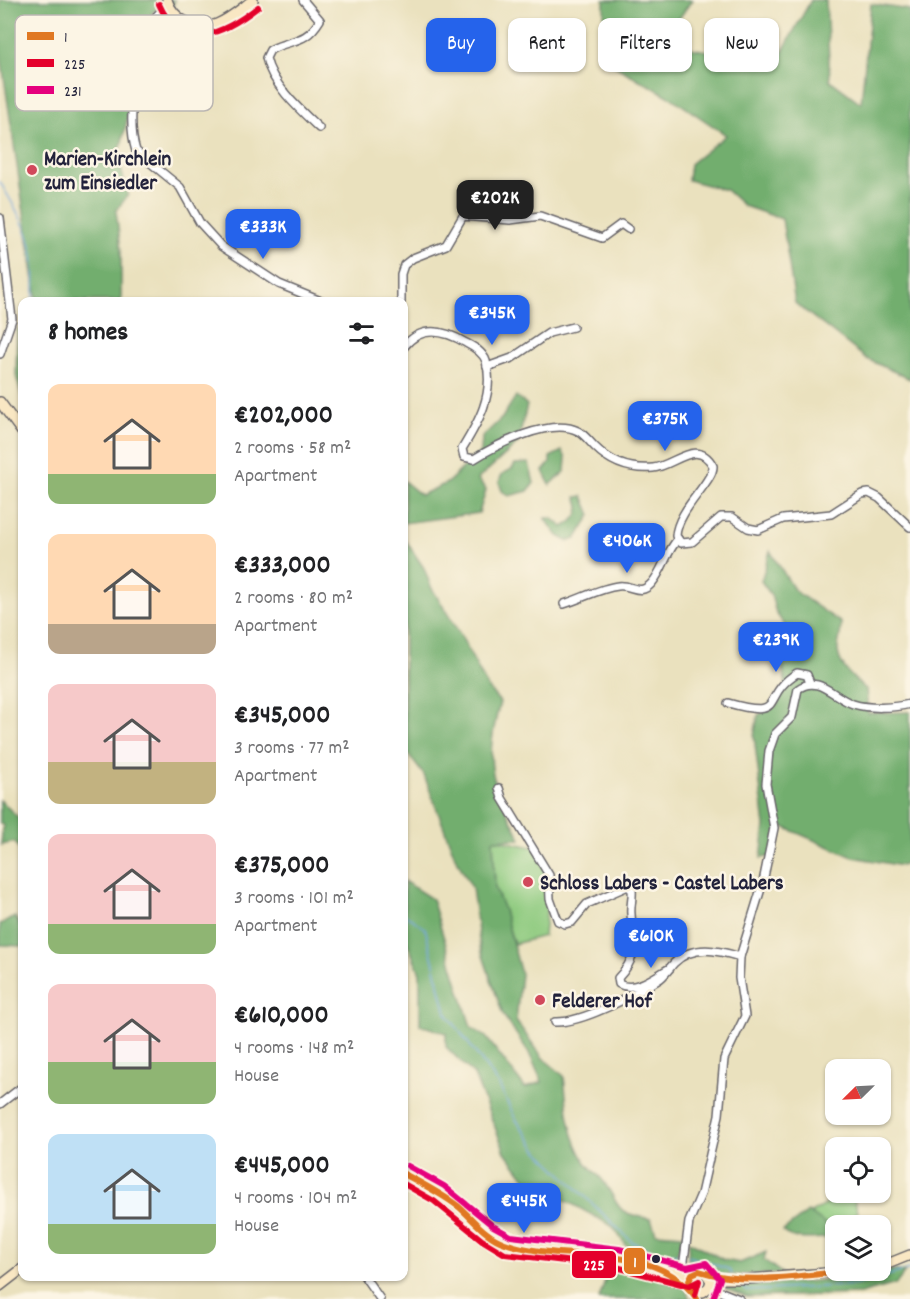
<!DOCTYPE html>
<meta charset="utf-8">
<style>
:root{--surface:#fff;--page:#f2f2f2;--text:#202124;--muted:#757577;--accent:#2563eb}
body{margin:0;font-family:Dekko,sans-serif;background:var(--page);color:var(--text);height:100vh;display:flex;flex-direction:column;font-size:22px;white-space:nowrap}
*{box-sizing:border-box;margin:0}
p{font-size:20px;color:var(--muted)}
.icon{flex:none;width:33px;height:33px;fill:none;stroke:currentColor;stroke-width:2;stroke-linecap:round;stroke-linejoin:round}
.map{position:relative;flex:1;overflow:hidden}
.side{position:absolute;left:18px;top:297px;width:390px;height:984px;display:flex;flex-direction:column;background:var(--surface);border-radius:12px;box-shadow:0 2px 4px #0004}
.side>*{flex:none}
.banner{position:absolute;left:426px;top:18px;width:393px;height:54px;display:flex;gap:12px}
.needle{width:39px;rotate:246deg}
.tools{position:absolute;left:825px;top:1059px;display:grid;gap:12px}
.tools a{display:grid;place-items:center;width:66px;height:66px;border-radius:12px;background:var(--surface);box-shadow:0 2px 4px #0004;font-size:30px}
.price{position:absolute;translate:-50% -51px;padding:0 14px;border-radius:12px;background:var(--accent);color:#fff;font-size:20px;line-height:39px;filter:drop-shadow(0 2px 3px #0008)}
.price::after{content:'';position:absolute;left:50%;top:36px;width:18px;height:14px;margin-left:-9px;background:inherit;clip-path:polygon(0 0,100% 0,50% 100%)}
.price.active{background:#222;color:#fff}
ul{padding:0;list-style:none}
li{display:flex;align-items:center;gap:18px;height:150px;padding:0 30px}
li span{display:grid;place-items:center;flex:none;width:168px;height:120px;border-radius:12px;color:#555}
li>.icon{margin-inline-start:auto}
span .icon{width:72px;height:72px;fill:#fffc;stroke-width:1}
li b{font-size:26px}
h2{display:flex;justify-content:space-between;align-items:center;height:72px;padding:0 30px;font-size:26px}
.tag{padding:0 21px;border-radius:12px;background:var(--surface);box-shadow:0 2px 4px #0004;font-size:21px;line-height:54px}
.tag.active{background:var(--accent);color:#fff}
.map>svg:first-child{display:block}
.green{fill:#8eca7f;stroke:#58765d;stroke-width:1.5}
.forest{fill:#72ae6e;stroke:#4a6854;stroke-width:1.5}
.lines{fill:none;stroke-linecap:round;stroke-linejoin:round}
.stream{stroke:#6ca2da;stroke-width:1.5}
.street-casing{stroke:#686569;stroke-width:10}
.secondary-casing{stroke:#686569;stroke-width:12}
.street{stroke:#fff;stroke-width:7}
.secondary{stroke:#f9e7c3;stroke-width:9}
.bus-1-casing{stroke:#fcf5e5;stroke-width:10}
.bus-2-casing{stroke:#fcf5e5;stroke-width:10}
.bus-3-casing{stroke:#fcf5e5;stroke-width:10}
.bus-1{stroke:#e07822;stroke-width:6}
.bus-2{stroke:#e4002b;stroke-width:6}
.bus-3{stroke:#e5007d;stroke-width:6}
.poi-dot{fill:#d1495b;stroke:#fcf5e5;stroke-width:2}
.bus-dot{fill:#22223b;stroke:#fcf5e5;stroke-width:2}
.labels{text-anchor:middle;stroke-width:5;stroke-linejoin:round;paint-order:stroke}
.poi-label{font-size:21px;font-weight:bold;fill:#22223b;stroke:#fcf5e5;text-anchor:start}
.key{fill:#fcf5e5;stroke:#bbb6b2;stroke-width:1.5}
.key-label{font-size:16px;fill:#22223b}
.line-badge{stroke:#fcf5e5;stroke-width:2}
.badge-label{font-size:16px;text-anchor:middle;font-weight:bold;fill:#fff}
</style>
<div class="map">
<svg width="910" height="1299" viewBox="0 0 910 1299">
<rect width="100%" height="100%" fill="#fcf5e5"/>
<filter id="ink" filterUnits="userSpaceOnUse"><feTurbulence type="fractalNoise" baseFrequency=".0167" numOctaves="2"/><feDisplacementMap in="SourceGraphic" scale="12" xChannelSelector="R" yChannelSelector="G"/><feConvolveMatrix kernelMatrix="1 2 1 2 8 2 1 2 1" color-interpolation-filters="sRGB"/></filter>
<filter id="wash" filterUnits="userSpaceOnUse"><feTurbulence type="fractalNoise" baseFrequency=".008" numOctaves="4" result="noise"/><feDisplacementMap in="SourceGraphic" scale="24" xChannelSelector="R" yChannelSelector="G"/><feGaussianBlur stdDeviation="1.35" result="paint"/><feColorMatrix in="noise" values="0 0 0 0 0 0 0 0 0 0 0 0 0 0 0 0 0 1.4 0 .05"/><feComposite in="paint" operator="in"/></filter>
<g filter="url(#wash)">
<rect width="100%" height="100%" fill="#eae1be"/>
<!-- green -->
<g class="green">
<polygon points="493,839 537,848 549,881 544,936 514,944 495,888"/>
<polygon points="840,1192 852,1193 858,1212 841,1225 836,1226 835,1231 809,1214 835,1199"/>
</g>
<!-- forest -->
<g class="forest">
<polygon points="0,0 175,0 173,6 153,11 118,158 128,195 116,211 121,251 121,301 37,301 0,50"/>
<polygon points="604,0 692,0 662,43 741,57 780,56 811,0 826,0 830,80 861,103 871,4 910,10 910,379 867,359 795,303 782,219 744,206 726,190 688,180 690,164 726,135 670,97 613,65 604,23"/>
<polygon points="22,325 22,397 16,376 17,331"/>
<polygon points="516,396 527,405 518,443 478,479 486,490 479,513 404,523 404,481 421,495 447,483 481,451 482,437 502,418"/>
<polygon points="562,451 566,458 565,472 550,485 543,471 550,463 550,457"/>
<polygon points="529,463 534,483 528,491 509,496 502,491 499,482 502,474 512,469 515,464"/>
<path d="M583 496 591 515 576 539 567 541 558 536 545 518H552L563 527C577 520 583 511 576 497Z"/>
<path d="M404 538 424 568 431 587 460 634 488 688 500 702C483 768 491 781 521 839L493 840 495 888 504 910 521 974 516 1021 543 1058 564 1076C567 1106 568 1134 585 1161 590 1169 598 1174 604 1182 623 1209 612 1212 651 1219L656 1233 683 1235 674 1263H661L629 1249 612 1226 525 1178 505 1152 474 1075 446 1047V1033L420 1025V973L404 935V881L432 899 471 1027 486 1037 525 1088 542 1082 528 1051 503 1015 480 947 472 888 455 857 424 775 404 749Z"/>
<path d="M770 551 795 591 841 623C841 632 840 638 838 646 836 664 854 680 866 689L868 713 910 712V859L902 866 853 857 779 825 773 856 761 858 765 826 754 736 758 715 777 705 786 685 781 662 792 636 776 613 771 595 761 581Z"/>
<polygon points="0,800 22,821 22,854 15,842 1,845 3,825 0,824"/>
<polygon points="15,917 22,929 22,946 0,945 0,924"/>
<path d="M808 1212 835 1231V1237C820 1238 795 1243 783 1231Z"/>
<polygon points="689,1241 724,1260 740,1263 766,1252 764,1260 783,1274 721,1275 692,1268 688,1259"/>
<polygon points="611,1261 685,1288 690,1299 599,1299"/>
<path d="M893 1270 905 1272 896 1284 860 1294 747 1297 717 1285C776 1287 835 1280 893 1270Z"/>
</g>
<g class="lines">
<!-- stream -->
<g class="stream">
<path d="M0 182C27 228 39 247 33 302"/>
<polyline points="404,914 425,928 446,1013 498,1083 515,1118 539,1152 632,1242 656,1253 683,1255"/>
<polyline points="688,1256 728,1269 732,1274"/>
<polyline points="740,1282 747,1291 855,1285 910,1269"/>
</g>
</g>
</g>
<g filter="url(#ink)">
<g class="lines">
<!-- street casing -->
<g class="street-casing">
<g id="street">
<path d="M303 0 320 20C305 45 292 38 270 50L266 58C272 85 300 110 319 128"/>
<path d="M169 6C164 9 158 13 155 18 138 49 125 117 136 151L180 187 200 223 221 246 279 284 323 302"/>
<polyline points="0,218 12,319 0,354"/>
<polyline points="401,302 401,274 404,265 413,258 446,245 463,216 510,220 540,216 602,238 621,224 628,229"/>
<path d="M404 347C421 325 444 330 466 343 474 347 483 352 486 361 495 394 478 423 462 449L464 457 474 459C496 445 551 417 578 431 584 434 589 441 595 447 611 463 629 470 653 468 674 466 698 437 713 466 714 481 677 510 676 536L681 543 692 542 721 517H732L748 528 758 530 783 519 831 514 862 494 869 493 879 498 910 527"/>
<polyline points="487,367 512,358 549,333 573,327"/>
<path d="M564 604C581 599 600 588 618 586 633 584 639 597 652 583 663 570 666 552 678 539"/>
<path d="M728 703C788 720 759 697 797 673L807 675 810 683"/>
<path d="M499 788 502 798 549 875 550 899 558 921 565 924 572 922 587 904 628 886 632 890C633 898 630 906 631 914 633 943 640 955 618 978L619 984C635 993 655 976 670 968"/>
<path d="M555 1022C583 1023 634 995 658 980 665 976 669 968 674 963 693 944 718 950 740 957"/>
<polyline points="0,1104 22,1087"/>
<path d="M674 1273 683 1268 689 1222 701 1194 719 1115 724 1059 745 1016 739 978 740 957 763 882 774 828 766 784 769 751 775 734 792 717 798 689C818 674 834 698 853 704 869 709 894 708 910 704"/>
<polyline points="364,1276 380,1299"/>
<polyline points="709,1287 739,1299"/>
</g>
</g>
<!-- secondary casing -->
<g class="secondary-casing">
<g id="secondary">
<path d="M167 0C173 20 198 32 217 24 230 19 242 8 253 0"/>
<polyline points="0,402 22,432"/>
<polyline points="404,1174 439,1193 488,1233 508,1245 618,1258 690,1277"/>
<polyline points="880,1267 910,1255"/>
<polyline points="0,1286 22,1269"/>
<polyline points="694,1291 703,1292 709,1287 711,1281 706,1273"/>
<polyline points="697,1299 689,1280 692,1274 699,1271 724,1279 748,1279 866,1270"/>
</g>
</g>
<!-- street -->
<use href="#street" class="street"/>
<!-- secondary -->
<use href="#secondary" class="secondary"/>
<!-- bus-1 casing -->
<g class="bus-1-casing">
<g id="bus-1">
<path d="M404 1174C423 1184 442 1194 459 1207 474 1220 486 1237 505 1243 566 1265 655 1239 697 1299"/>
<path d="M696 1297 689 1280 692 1274 699 1271C749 1287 807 1274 859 1270"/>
</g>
</g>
<!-- bus-2 casing -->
<g class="bus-2-casing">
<g id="bus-2">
<path d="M159 4C182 56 226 32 258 7"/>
<polyline points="404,1184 434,1201 482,1240 505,1254 616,1267 689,1286 699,1281 695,1295"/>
</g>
</g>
<!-- bus-3 casing -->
<g class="bus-3-casing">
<polyline id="bus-3" points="408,1166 444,1186 493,1226 511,1236 619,1249 687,1267 706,1263 720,1279 713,1299"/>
</g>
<!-- bus-1 -->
<use href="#bus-1" class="bus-1"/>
<!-- bus-2 -->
<use href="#bus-2" class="bus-2"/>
<!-- bus-3 -->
<use href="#bus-3" class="bus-3"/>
</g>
</g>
<!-- markers -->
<g class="poi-dot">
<circle cx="32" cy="170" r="6"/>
<circle cx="528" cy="882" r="6"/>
<circle cx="540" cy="1000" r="6"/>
</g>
<circle class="bus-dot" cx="656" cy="1259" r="5"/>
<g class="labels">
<!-- poi labels -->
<g class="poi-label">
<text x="44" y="165">Marien-Kirchlein<tspan x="44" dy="24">zum Einsiedler</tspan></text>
<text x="540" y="889">Schloss Labers - Castel Labers</text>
<text x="552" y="1007">Felderer Hof</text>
</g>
</g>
<!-- legend -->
<rect x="15" y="15" width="198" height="96" rx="9" class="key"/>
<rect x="27" y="32" width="27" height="8" fill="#e07822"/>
<rect x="27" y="59" width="27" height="8" fill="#e4002b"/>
<rect x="27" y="86" width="27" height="8" fill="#e5007d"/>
<g class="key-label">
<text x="64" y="42">1</text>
<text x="64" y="69">225</text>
<text x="64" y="96">231</text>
</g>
<g class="line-badge">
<rect x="623" y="1247" width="23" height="28" rx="6" fill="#e07822"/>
<rect x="571" y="1250" width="46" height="29" rx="6" fill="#e4002b"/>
</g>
<g class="badge-label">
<text x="635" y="1267">1</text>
<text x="594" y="1270">225</text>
</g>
</svg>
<div class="tools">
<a><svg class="needle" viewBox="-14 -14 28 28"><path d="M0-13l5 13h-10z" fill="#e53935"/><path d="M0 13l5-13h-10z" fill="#757577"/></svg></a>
<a><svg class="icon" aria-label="locate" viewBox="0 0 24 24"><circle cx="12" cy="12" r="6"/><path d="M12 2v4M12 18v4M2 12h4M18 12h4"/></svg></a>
<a><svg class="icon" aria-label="layers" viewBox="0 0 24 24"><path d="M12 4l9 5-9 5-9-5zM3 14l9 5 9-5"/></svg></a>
</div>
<b class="price active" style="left:495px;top:231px">€202K</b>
<b class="price" style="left:263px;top:260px">€333K</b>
<b class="price" style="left:492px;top:346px">€345K</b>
<b class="price" style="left:665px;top:452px">€375K</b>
<b class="price" style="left:627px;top:574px">€406K</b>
<b class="price" style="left:776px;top:673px">€239K</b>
<b class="price" style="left:651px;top:969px">€610K</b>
<b class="price" style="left:524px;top:1234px">€445K</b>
<div class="banner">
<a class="tag active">Buy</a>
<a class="tag">Rent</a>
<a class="tag">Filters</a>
<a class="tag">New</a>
</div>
<section class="side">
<h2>8 homes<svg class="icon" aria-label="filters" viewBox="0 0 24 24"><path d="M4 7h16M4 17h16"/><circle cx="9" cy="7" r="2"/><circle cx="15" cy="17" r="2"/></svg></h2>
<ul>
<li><span style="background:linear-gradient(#ffd9b3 75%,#8fb573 0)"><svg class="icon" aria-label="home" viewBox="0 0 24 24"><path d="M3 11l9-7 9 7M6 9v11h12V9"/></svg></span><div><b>€202,000</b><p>2 rooms · 58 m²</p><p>Apartment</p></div></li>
<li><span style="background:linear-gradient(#ffd9b3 75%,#b9a48a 0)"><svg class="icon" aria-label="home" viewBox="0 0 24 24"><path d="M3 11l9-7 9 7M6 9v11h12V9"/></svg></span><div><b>€333,000</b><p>2 rooms · 80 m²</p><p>Apartment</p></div></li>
<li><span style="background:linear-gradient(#f6c9c9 65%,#c2b280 0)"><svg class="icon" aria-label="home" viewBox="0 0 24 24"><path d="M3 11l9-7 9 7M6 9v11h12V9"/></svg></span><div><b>€345,000</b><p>3 rooms · 77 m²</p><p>Apartment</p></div></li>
<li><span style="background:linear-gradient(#f6c9c9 75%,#8fb573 0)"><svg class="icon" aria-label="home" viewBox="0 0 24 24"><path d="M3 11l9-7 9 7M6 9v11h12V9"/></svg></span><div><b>€375,000</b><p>3 rooms · 101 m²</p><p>Apartment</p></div></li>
<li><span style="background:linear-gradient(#f6c9c9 65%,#8fb573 0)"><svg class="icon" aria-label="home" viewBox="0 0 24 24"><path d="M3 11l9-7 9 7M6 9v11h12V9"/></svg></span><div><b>€610,000</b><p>4 rooms · 148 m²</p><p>House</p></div></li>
<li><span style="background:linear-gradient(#bfe0f5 75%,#8fb573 0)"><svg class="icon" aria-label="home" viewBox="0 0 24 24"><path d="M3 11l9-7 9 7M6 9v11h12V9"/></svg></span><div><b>€445,000</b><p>4 rooms · 104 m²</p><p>House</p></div></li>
</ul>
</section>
</div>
